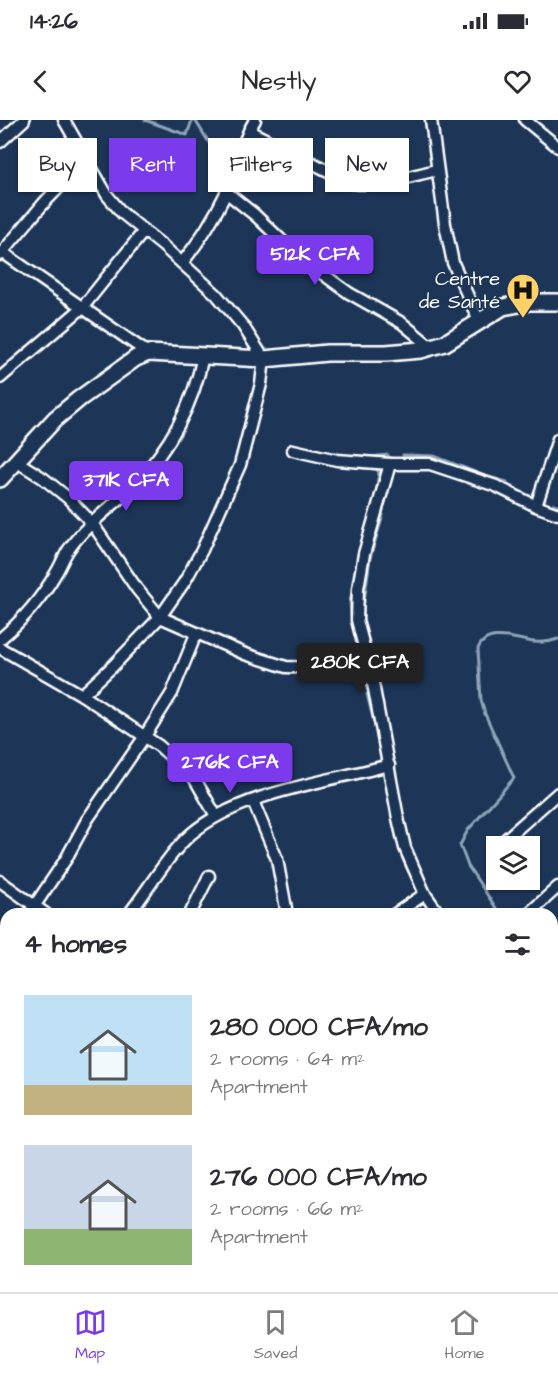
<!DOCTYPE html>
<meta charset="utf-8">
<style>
:root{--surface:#fff;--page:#f2f2f3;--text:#2b2b33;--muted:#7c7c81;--line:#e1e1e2;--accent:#7c3aed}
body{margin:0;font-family:"Architects Daughter",sans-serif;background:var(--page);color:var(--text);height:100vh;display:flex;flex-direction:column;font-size:22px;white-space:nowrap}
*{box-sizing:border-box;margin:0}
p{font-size:20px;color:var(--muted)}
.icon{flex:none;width:33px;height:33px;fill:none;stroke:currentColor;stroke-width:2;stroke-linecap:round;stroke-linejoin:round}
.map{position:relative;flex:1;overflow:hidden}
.side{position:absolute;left:0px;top:788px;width:558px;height:386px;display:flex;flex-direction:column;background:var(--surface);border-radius:18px 18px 0 0;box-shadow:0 2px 4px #0004}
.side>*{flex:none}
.banner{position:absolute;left:18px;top:18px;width:522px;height:54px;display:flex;gap:12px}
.controls{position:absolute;left:486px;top:716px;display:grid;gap:12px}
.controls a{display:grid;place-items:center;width:54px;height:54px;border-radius:0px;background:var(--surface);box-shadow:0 2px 4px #0004;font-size:30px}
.price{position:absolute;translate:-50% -51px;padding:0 14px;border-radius:6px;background:var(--accent);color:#fff;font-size:20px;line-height:39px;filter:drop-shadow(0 2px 3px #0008)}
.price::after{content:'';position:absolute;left:50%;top:36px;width:18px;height:14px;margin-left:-9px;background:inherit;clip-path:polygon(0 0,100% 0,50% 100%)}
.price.selected{background:#222;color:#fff}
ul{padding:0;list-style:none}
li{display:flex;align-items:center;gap:18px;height:150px;padding:0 24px}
li span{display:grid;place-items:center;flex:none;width:168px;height:120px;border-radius:0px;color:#555}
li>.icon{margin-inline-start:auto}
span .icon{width:72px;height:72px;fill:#fffc;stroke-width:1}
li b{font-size:26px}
h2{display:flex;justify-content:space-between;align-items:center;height:72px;padding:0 24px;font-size:26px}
.chip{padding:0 21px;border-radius:0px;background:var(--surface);box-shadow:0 2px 4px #0004;font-size:21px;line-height:54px}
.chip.selected{background:var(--accent);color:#fff}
.status{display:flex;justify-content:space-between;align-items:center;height:42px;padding:0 30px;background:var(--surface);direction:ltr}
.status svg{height:16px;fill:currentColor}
header{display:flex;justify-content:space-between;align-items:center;height:78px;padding:0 24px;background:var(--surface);font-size:27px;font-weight:600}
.tabs{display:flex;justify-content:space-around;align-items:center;height:84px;border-top:2px solid var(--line);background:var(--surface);font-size:16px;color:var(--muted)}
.tabs a{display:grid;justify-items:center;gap:3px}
.tabs .selected{color:var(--accent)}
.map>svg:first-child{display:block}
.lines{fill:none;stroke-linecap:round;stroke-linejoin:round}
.stream{stroke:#90a4ba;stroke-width:3}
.minor-casing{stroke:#fff;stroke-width:15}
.secondary-casing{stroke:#fff;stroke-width:20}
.minor{stroke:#1d3557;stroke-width:10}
.secondary{stroke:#1d3557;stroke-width:15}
.labels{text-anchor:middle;stroke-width:4.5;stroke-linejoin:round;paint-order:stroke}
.poi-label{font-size:20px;fill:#fff;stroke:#1d3557;text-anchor:end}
</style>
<div class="status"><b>14:26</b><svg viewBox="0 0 49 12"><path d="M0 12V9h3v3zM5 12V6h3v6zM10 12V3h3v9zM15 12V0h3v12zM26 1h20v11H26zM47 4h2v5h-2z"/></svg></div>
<header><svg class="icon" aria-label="back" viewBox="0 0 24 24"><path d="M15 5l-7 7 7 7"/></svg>Nestly<svg class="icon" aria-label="heart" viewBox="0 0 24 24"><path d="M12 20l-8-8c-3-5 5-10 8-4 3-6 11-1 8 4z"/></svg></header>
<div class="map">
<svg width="558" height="1172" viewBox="0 0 558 1172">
<rect width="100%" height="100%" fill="#1d3557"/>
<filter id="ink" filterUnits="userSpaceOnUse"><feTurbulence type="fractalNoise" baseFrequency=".0167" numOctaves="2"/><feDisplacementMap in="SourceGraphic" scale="12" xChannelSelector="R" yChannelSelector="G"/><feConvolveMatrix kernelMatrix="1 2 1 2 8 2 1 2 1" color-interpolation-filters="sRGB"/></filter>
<g filter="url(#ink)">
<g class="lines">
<!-- stream -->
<g class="stream">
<polyline points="145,0 187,15 192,0"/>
<polyline points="195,0 213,29 226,31 233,39"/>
<polyline points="342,335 370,337 388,335"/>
<polyline points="403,335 434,336 482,355 507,362"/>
<polyline points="363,348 376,349 379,352 375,380"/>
<polyline points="553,384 558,386"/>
<polyline points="351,496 350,482 358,441"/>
<polyline points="363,504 363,489 370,438 383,395"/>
<polyline points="366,514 370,524 367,526"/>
<polyline points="367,559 367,569"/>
<polyline points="367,574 380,627"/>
<path d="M390 681C393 709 399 738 415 763"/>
<path d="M500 794 468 746 460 725 468 710 514 658 485 594 481 580 478 529C486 507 517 520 534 522 543 523 550 522 558 519"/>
<polyline points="552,837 558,840"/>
<polyline points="552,896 558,894"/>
</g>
<!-- minor casing -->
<g class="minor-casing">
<g id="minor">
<polyline points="64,0 107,75 122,93 163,126 216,174 243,206 264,239 261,264 240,345 202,430 185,461 160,497 113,546 82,575"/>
<polyline points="431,0 445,104 453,143 479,201"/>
<polyline points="525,0 558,27"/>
<path d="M249 11 352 63C380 67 409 56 437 50"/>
<polyline points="0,22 24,0"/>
<polyline points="226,72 255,95 298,136 349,173 402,203 431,227"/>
<polyline points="2,132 148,233"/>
<polyline points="0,135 44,83 87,38"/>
<path d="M182 143C199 122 214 98 226 73 236 48 241 23 255 0"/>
<polyline points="0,258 82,188 144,111"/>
<polyline points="293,330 337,340 390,344 430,344 496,366 536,386 558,394"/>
<polyline points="16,341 43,358 68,378 92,403 137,469 160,497 245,534 286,547 345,548 370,552"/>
<polyline points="390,344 364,434 358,468 357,500 372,558 398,698 405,728 425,774 439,794"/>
<polyline points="536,386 558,319"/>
<path d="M0 519C23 500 41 479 56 453 61 445 64 436 69 429 87 403 114 386 135 364 170 328 193 285 203 236"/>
<polyline points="0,528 82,575 159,626 193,656 216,696"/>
<polyline points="253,681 277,739 287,794"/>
<polyline points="498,726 558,673"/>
<polyline points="0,761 46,794"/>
<polyline points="29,794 66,739 87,700 145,616 172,573 196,514"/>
<path d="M129 794C147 771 170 732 191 714 240 672 328 662 389 645"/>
<polyline points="190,794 209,756"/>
<polyline points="395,794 425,774"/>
<polyline points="528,794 558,767"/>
<polyline points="552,826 558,831"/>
<polyline points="0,838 6,829"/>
<polyline points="0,904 6,907"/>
<polyline points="552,904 558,903"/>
<polyline points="0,996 6,985"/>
<polyline points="0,1098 6,1104"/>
<polyline points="552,1142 558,1146"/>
<polyline points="57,1167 60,1172"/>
<polyline points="190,1167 191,1172"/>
<polyline points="360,1167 365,1172"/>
<polyline points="439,1167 442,1172"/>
<polyline points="32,1172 40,1167"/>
<polyline points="230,1172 232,1167"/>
<polyline points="278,1172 283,1167"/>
<polyline points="375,1172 380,1167"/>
<polyline points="506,1172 521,1167 528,1172"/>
</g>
</g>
<!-- secondary casing -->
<g class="secondary-casing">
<polyline id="secondary" points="0,359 55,299 79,279 136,238 148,233 264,239 327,233 386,233 421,230 445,223 503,187 530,182 558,182"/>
</g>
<!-- minor -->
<use href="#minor" class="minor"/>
<!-- secondary -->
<use href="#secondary" class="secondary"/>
</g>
</g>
<!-- icons -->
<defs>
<g id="hospital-pin" transform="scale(1.725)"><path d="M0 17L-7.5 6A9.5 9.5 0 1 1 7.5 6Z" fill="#ffd166" stroke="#1d3557"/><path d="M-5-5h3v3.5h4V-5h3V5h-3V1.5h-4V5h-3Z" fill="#111"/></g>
</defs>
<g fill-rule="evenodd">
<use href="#hospital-pin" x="523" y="170"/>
</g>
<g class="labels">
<!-- poi labels -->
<g class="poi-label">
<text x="500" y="165">Centre<tspan x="500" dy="23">de Santé</tspan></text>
</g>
</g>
</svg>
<div class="controls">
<a><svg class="icon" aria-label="layers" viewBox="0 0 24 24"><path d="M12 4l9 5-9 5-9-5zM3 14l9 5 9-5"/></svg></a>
</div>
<b class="price" style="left:315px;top:166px">512K CFA</b>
<b class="price" style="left:126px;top:392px">371K CFA</b>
<b class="price selected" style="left:360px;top:574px">280K CFA</b>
<b class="price" style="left:230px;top:674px">276K CFA</b>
<div class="banner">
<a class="chip">Buy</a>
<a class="chip selected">Rent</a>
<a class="chip">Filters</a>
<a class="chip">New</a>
</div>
<section class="side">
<h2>4 homes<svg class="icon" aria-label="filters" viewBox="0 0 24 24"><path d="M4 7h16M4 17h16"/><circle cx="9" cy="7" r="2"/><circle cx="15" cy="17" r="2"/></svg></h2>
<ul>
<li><span style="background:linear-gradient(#bfe0f5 75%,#c2b280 0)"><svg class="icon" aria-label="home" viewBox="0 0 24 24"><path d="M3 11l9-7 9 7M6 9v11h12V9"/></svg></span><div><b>280 000 CFA/mo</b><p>2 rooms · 64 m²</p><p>Apartment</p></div></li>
<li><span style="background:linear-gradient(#c9d6e8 70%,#8fb573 0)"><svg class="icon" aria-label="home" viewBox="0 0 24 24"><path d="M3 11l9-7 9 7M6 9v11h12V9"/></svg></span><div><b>276 000 CFA/mo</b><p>2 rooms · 66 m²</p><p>Apartment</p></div></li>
</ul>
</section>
</div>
<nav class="tabs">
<a class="selected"><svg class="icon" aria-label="map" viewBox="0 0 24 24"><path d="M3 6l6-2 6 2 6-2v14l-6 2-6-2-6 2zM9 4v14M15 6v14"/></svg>Map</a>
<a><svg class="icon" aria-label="saved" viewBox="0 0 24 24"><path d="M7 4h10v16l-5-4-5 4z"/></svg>Saved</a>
<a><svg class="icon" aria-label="home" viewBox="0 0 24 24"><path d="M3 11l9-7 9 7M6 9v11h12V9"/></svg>Home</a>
</nav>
